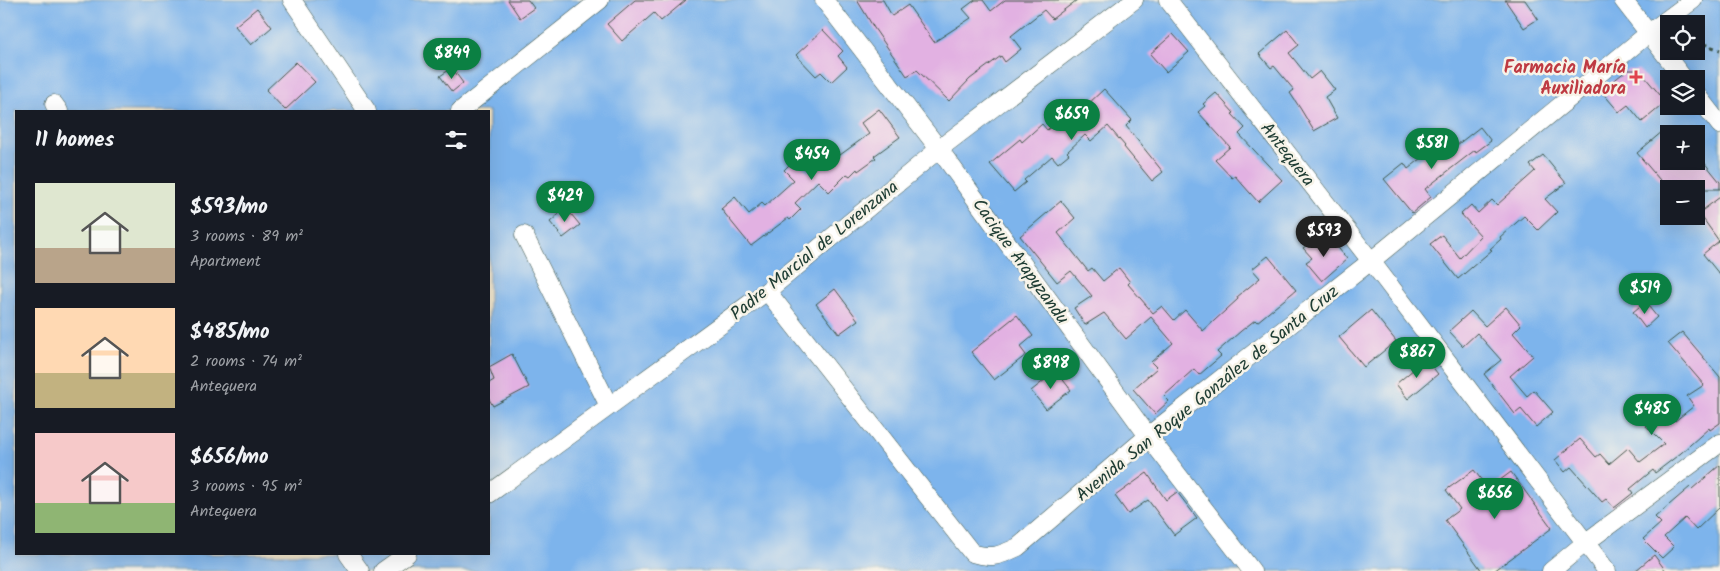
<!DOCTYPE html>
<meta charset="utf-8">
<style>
:root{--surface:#171b24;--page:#242831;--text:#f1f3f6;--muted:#9ea1a6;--accent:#0b8043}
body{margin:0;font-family:Kalam,sans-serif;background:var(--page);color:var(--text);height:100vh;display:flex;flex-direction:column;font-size:19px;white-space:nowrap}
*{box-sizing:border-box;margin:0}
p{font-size:16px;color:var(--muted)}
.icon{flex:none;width:28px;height:28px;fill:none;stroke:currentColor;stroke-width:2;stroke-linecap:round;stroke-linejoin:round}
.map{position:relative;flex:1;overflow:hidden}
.sheet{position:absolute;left:15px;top:110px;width:475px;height:445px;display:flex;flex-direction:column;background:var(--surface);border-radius:0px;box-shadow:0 5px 20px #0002}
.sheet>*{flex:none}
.controls{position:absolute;left:1660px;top:15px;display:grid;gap:10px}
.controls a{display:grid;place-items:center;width:45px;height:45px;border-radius:0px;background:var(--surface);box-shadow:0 5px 20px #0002;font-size:25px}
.price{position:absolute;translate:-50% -42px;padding:0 11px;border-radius:18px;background:var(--accent);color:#fff;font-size:16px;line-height:32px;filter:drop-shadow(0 1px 2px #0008)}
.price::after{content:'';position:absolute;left:50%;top:30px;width:15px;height:11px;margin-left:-8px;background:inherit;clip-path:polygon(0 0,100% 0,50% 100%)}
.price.selected{background:#222;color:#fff}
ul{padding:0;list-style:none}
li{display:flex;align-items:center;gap:15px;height:125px;padding:0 20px}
li span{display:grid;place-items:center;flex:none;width:140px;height:100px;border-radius:0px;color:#555}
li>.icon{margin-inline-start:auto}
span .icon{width:60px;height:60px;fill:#fffc;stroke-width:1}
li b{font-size:21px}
h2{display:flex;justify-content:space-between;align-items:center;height:60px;padding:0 20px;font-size:21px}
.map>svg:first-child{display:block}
.water{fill:#7db4ec;stroke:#4e7890;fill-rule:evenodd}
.building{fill:#e2b1e2}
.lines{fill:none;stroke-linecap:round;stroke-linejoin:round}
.minor-casing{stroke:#3e5549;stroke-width:19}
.path{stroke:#3e5549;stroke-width:3;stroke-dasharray:4 4;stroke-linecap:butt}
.minor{stroke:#fff;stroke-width:18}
.health-dot{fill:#e0444e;stroke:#f7f3e8;stroke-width:2}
.labels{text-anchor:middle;stroke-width:5;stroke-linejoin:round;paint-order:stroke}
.health-label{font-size:18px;font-weight:bold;fill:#be3a42;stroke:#f7f3e8;text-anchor:end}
.street-label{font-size:18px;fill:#1f3d34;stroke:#f7f3e8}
</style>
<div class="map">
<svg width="1720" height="571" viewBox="0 0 1720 571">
<rect width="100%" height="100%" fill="#f7f3e8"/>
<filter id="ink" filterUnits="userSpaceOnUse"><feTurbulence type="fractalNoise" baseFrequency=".02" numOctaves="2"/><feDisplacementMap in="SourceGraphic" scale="10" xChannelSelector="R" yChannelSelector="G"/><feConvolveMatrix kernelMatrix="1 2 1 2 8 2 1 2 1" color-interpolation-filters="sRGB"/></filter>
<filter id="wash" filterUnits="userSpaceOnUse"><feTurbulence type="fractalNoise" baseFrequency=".0096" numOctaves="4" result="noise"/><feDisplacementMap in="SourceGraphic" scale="20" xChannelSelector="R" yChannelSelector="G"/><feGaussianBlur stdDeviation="1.12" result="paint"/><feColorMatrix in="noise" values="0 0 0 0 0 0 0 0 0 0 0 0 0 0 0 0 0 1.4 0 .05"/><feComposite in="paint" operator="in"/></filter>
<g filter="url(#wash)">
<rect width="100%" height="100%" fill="#efe0c0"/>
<!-- water -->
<path class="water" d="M0 0H1720V571H0ZM1669 24H1696V51H1669ZM1669 79H1696V106H1669ZM16 111H489V554H16ZM1669 134H1696V161H1669ZM1669 189H1696V216H1669Z"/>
<g id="blocks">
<!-- building -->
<g class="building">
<polygon points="508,0 528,0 534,8 520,18"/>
<polygon points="635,0 686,0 661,21 654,13 622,41 607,24"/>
<polygon points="857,0 883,0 892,16 908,5 934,42 971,18 963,9 975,0 983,0 991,11 1005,0 1077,0 1052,19 1044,10 1011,36 1021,49 1005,62 1001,56 970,79 949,101 917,70 907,76 874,28"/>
<polygon points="1505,0 1525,0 1538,19 1524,28"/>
<polygon points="257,8 272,27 251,45 235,26"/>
<polygon points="823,30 843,51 838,56 847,67 831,82 821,72 816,76 796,55"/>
<polygon points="1287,30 1299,45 1289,53 1310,79 1320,71 1335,90 1325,97 1337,118 1314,131 1300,108 1290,93 1294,90 1274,66 1271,68 1259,54"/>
<polygon points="1173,34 1189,52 1166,72 1150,54"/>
<polygon points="296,62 315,82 285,110 266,90"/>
<polygon points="452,68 463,83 452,92 440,76"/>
<polygon points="1627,70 1639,70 1666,102 1642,122 1628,105 1619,112 1601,91"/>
<polygon points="1104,89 1132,120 1126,126 1163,172 1152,181 1124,147 1125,146 1108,126 1091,141 1085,135 1067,152 1069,154 1058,163 1052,156 1024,180 1026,182 1014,192 990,164 1020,139 1022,142 1042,124 1047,130 1082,100 1087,105"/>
<polygon points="1216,93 1234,113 1232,114 1245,128 1239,134 1282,180 1258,202 1235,176 1232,178 1215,160 1230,147 1198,112 1205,106 1203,104"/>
<polygon points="879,109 900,137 874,156 876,158 858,171 857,169 850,176 847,174 829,192 818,181 795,203 801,209 790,220 788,218 751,246 721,209 735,197 749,214 762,203 765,206 794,180 784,170 795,159 808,172 828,153 833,159 839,154 840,155 869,134 861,123"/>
<polygon points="1480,127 1491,141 1476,152 1475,150 1425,189 1431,197 1412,213 1384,179 1404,163 1408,169 1441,143 1448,152"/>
<polygon points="1663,131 1669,139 1669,161 1703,161 1720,182 1720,189 1676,189 1670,181 1665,186 1637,153"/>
<polygon points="1543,155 1566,183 1545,199 1557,212 1538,230 1524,216 1500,237 1501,239 1490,249 1492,250 1458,279 1430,244 1442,235 1460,258 1481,236 1461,214 1471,205 1478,213 1492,200 1497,205 1535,171 1530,165"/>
<polygon points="1720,197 1720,275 1703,254 1719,241 1699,213"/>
<polygon points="1061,201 1075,218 1058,233 1088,271 1092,268 1103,281 1119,268 1130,282 1128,284 1153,313 1162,306 1174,320 1185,310 1203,331 1238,299 1237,297 1260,278 1252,269 1268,256 1296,290 1257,322 1255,320 1241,331 1217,352 1221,356 1199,375 1194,369 1164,396 1169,401 1155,414 1133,389 1157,368 1151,362 1173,343 1151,317 1126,339 1104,313 1085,325 1074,308 1092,296 1071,271 1057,282 1020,236"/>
<polygon points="566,208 580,225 563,238 550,222"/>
<polygon points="1315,238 1323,248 1332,240 1347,259 1322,281 1306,262 1312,258 1303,248"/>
<polygon points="835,289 858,320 839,334 816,304"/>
<polygon points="1645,302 1657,317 1645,328 1633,312"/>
<polygon points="1506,307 1521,325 1513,333 1533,356 1510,376 1527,396 1534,390 1553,412 1536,427 1521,409 1515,414 1484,374 1501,360 1477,333 1463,346 1449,331 1471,311 1485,326"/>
<polygon points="1371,310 1396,341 1364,367 1339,337"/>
<polygon points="1017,315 1033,336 1020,347 1026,355 994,380 971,352"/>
<polygon points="1682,332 1720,377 1720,423 1710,430 1709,428 1681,453 1655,473 1653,470 1630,489 1633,493 1614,508 1606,499 1602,502 1571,467 1565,472 1555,460 1580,439 1596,457 1600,454 1609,464 1628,448 1640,462 1664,444 1646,426 1663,409 1675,421 1694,406 1687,396 1704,385 1668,343"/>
<polygon points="512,354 529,387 493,406 489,399 489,383 494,380 489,367"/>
<polygon points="1426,359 1438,374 1408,399 1396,384"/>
<polygon points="1056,371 1071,390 1046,409 1031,391"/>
<polygon points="1720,465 1720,507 1696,530 1685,518 1664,537 1674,547 1662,558 1643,539 1661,523 1655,517 1690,487 1692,489"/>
<polygon points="1474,470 1488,489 1511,472 1552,528 1494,571 1482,571 1445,520 1460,509 1446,490"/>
<polygon points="1147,473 1166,500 1177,492 1197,518 1174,535 1148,500 1128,514 1115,496"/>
<polygon points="1654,555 1666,571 1635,571"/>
</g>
</g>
</g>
<g filter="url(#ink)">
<use href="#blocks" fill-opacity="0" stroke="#3e5549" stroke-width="1"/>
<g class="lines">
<!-- minor casing -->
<g class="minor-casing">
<g id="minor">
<polyline points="292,0 367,111"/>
<polyline points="824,0 939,149 1148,436 1252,571"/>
<polyline points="1168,0 1371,261 1607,571"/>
<polyline points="1623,0 1684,79"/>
<polyline points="1696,94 1720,125"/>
<polyline points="54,104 59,111"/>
<polyline points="460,111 600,0"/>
<polyline points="524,235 609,406"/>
<path d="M767 291 972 553C992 559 999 556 1018 547L1148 436 1371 261 1649 33 1693 0"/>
<polyline points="489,494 767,291 939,149 1134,0"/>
<polyline points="348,554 360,571"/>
<polyline points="383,571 407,554"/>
<polyline points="1551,571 1585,543 1720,443"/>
</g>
</g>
<!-- path -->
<polyline class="path" points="1696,41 1720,50"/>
<!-- minor -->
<use href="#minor" class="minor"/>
</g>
</g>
<!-- markers -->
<path class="health-dot" d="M1633.5 69.5h5v5h5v5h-5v5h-5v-5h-5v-5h5z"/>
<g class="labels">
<!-- health labels -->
<g class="health-label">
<text x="1626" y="73">Farmacia María<tspan x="1626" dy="21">Auxiliadora</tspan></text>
</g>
<!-- street labels -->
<g class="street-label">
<text transform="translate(1288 154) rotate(52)" y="6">Antequera</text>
<text transform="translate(814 250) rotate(-39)" y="6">Padre Marcial de Lorenzana</text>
<text transform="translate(1021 261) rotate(54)" y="6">Cacique Arapyzandu</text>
<text transform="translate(1207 393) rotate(-39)" y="6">Avenida San Roque González de Santa Cruz</text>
</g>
</g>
</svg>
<div class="controls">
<a><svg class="icon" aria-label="locate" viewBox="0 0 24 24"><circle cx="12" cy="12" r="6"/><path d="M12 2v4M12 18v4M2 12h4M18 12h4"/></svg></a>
<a><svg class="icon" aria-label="layers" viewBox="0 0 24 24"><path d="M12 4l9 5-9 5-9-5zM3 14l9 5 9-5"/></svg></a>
<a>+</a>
<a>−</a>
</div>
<b class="price" style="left:452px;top:80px">$849</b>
<b class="price" style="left:1072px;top:141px">$659</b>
<b class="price" style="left:1432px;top:170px">$581</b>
<b class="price" style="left:812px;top:181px">$454</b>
<b class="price" style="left:565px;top:223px">$429</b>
<b class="price selected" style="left:1324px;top:258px">$593</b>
<b class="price" style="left:1645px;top:315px">$519</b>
<b class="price" style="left:1417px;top:379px">$867</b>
<b class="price" style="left:1051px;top:390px">$898</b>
<b class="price" style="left:1652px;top:436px">$485</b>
<b class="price" style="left:1495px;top:520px">$656</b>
<section class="sheet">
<h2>11 homes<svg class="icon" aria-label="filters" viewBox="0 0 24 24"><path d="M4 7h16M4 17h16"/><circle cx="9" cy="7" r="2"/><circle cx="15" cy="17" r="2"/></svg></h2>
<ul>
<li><span style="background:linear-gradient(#dfe7d0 65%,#b9a48a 0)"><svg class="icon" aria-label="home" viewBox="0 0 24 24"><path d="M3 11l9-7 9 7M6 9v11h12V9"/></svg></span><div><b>$593/mo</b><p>3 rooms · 89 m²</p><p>Apartment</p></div></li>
<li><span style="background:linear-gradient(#ffd9b3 65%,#c2b280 0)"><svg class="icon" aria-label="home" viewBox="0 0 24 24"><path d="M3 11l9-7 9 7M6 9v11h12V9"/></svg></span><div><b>$485/mo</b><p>2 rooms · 74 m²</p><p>Antequera</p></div></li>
<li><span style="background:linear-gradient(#f6c9c9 70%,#8fb573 0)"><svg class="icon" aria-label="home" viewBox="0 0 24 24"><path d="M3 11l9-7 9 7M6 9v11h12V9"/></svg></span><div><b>$656/mo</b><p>3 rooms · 95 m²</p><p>Antequera</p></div></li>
</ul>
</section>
</div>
